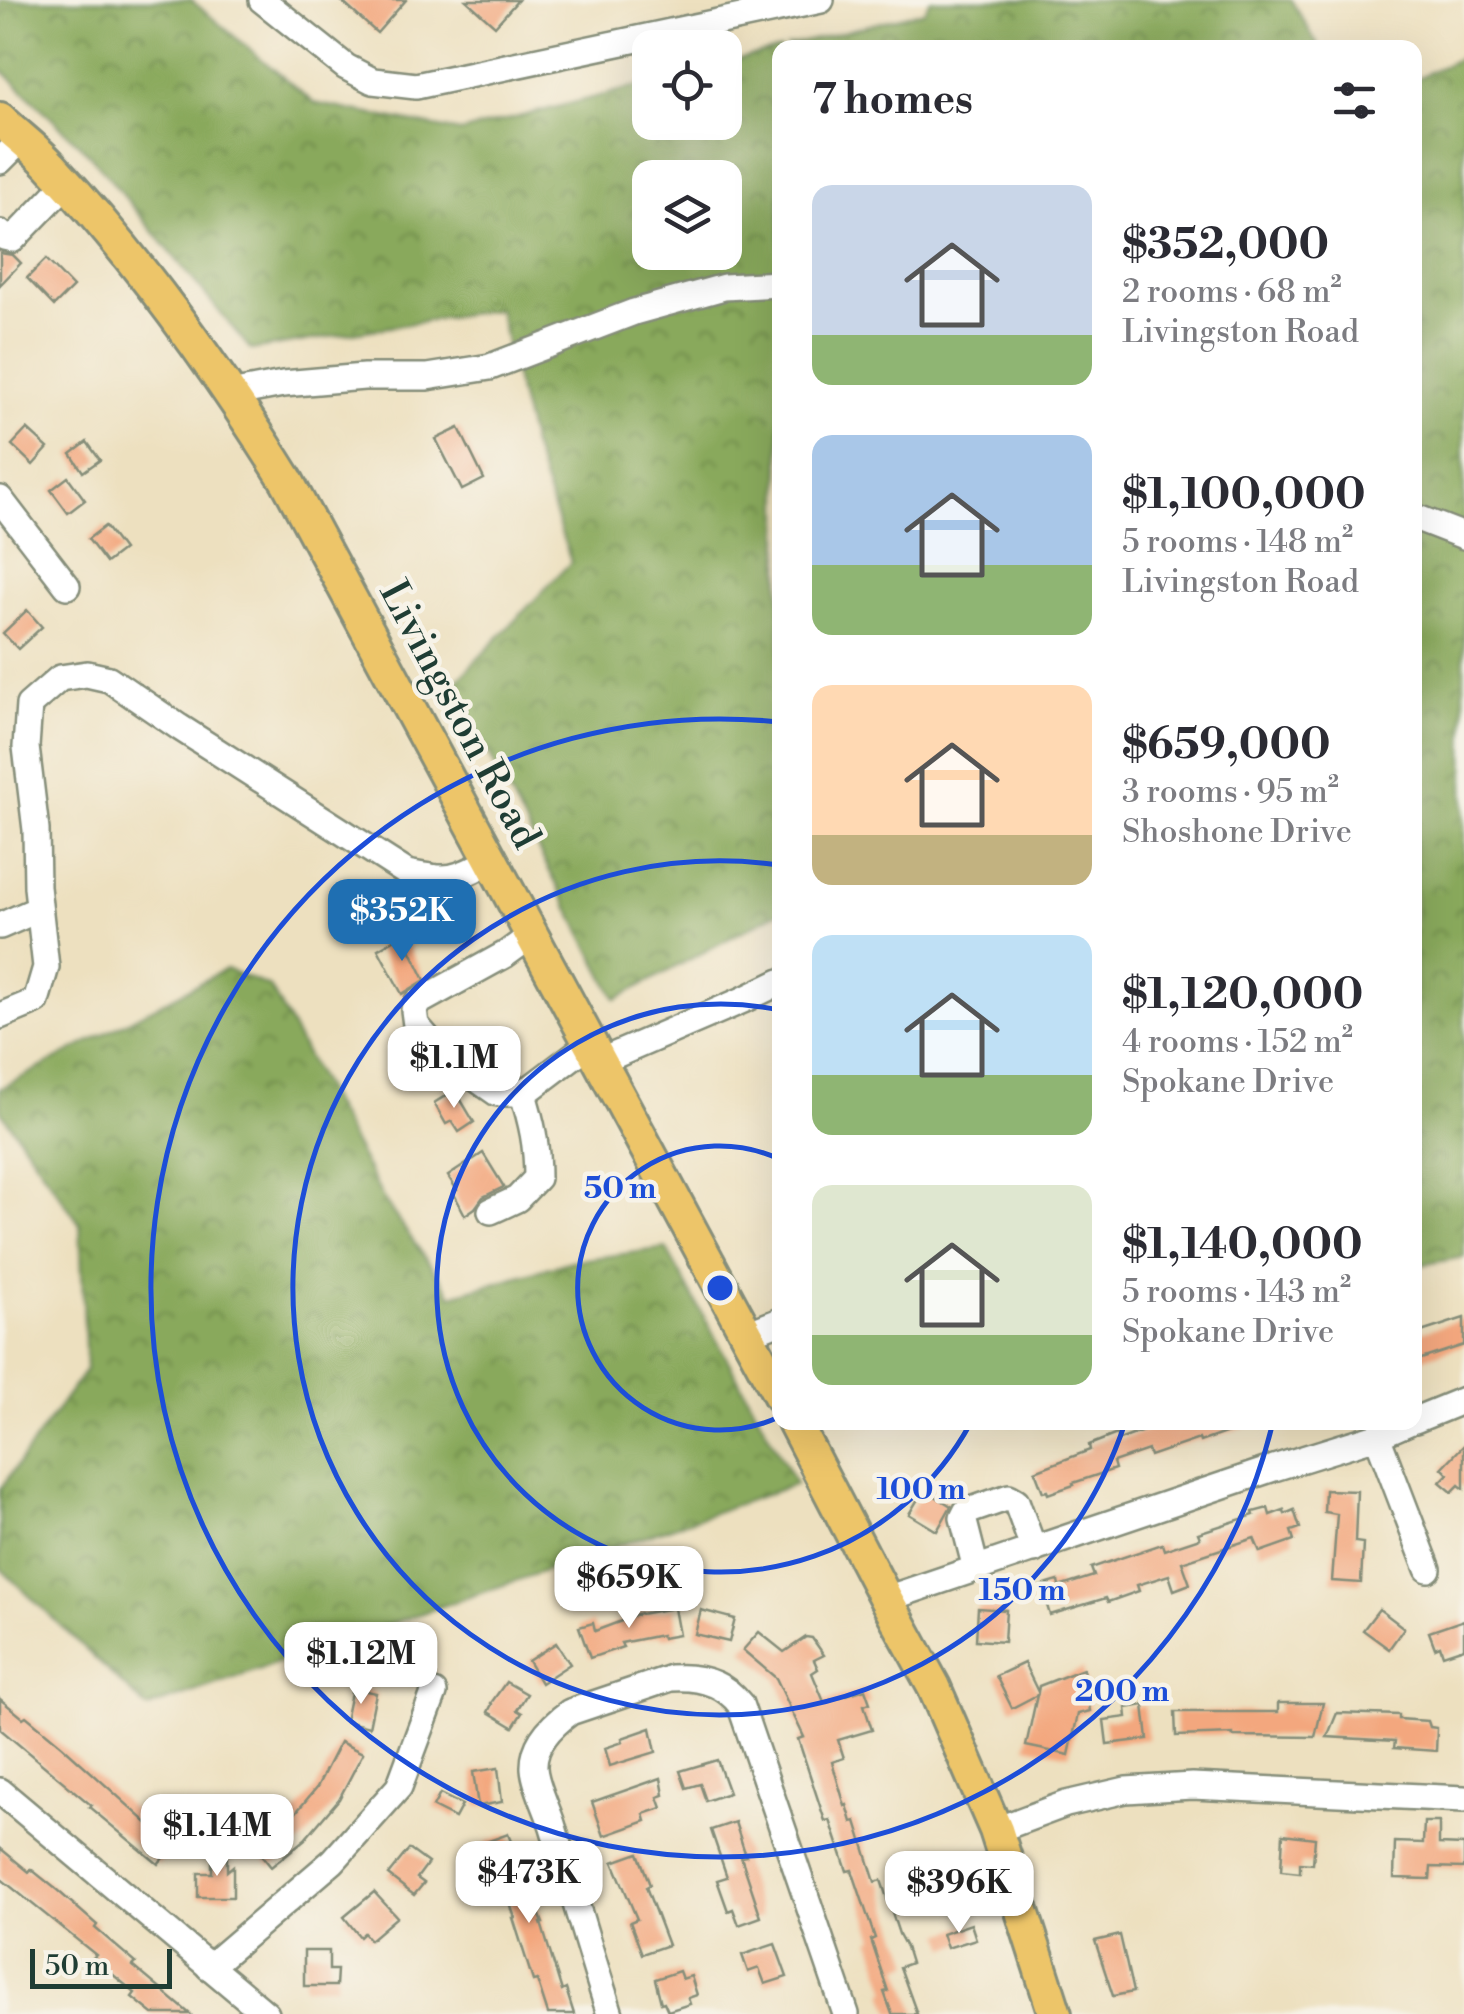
<!DOCTYPE html>
<meta charset="utf-8">
<style>
:root{--surface:#fff;--page:#f7f7f7;--text:#2b2b33;--muted:#7c7c81;--accent:#1f6fb2}
body{margin:0;font-family:"Libre Bodoni",serif;background:var(--page);color:var(--text);height:100vh;display:flex;flex-direction:column;font-size:38px;white-space:nowrap}
*{box-sizing:border-box;margin:0}
p{font-size:32px;color:var(--muted)}
.icon{flex:none;width:55px;height:55px;fill:none;stroke:currentColor;stroke-width:2;stroke-linecap:round;stroke-linejoin:round}
.map{position:relative;flex:1;overflow:hidden}
.side{position:absolute;left:772px;top:40px;width:650px;height:1390px;display:flex;flex-direction:column;background:var(--surface);border-radius:20px;box-shadow:0 10px 40px #0002}
.side>*{flex:none}
.tools{position:absolute;left:632px;top:30px;display:grid;gap:20px}
.tools a{display:grid;place-items:center;width:110px;height:110px;border-radius:20px;background:var(--surface);box-shadow:0 10px 40px #0002;font-size:50px}
.scale{position:absolute;left:30px;bottom:25px;width:142px;box-sizing:border-box;padding-left:10px;border:5px solid #1f3d34;border-top:0;font-size:28px;line-height:35px;white-space:nowrap;color:#1f3d34;-webkit-text-stroke:8px #f7f3e8;paint-order:stroke}
.price{position:absolute;translate:-50% -85px;padding:0 22px;border-radius:20px;background:#fff;color:#222;font-size:32px;line-height:65px;filter:drop-shadow(0 2px 5px #0008)}
.price::after{content:'';position:absolute;left:50%;top:60px;width:30px;height:22px;margin-left:-15px;background:inherit;clip-path:polygon(0 0,100% 0,50% 100%)}
.price.selected{background:var(--accent);color:#fff}
ul{padding:0;list-style:none}
li{display:flex;align-items:center;gap:30px;height:250px;padding:0 40px}
li span{display:grid;place-items:center;flex:none;width:280px;height:200px;border-radius:20px;color:#555}
li>.icon{margin-inline-start:auto}
span .icon{width:120px;height:120px;fill:#fffc;stroke-width:1}
li b{font-size:42px}
h2{display:flex;justify-content:space-between;align-items:center;height:120px;padding:0 40px;font-size:42px}
.map>svg:first-child{display:block}
.forest{fill:url(#forest-crowns);stroke:#547348;stroke-width:2.5;fill-rule:evenodd}
.building{fill:#f3a77e}
.lines{fill:none;stroke-linecap:round;stroke-linejoin:round}
.minor-casing{stroke:#868e7a;stroke-width:30}
.major-casing{stroke:#868e7a;stroke-width:38}
.minor{stroke:#fff;stroke-width:25}
.major{stroke:#edc569;stroke-width:32}
.ring{fill:none;stroke:#1d4ed8;stroke-width:5}
.labels{text-anchor:middle;stroke-width:9;stroke-linejoin:round;paint-order:stroke}
.street-label{font-size:40px;fill:#1f3d34;stroke:#f7f3e8}
.centre{fill:#1d4ed8;stroke:#f7f3e8;stroke-width:5}
.ring-label{font-size:30px;text-anchor:middle;font-weight:bold;fill:#1d4ed8;stroke:#f7f3e8;stroke-width:9;stroke-linejoin:round;paint-order:stroke}
</style>
<div class="map">
<svg width="1464" height="2014" viewBox="0 0 1464 2014">
<defs>
<pattern id="forest-crowns" width="20" height="18" patternUnits="userSpaceOnUse" patternTransform="scale(2.5)"><rect width="20" height="18" fill="#89a95c"/><path d="M2 6a3 3 0 1 1 6 0M12 15a3 3 0 1 1 6 0" fill="none" stroke="#6f8b4d"/></pattern>
</defs>
<rect width="100%" height="100%" fill="#f7f3e8"/>
<filter id="ink" filterUnits="userSpaceOnUse"><feTurbulence type="fractalNoise" baseFrequency=".01" numOctaves="2"/><feDisplacementMap in="SourceGraphic" scale="20" xChannelSelector="R" yChannelSelector="G"/><feConvolveMatrix kernelMatrix="1 2 1 2 8 2 1 2 1" color-interpolation-filters="sRGB"/></filter>
<filter id="wash" filterUnits="userSpaceOnUse"><feTurbulence type="fractalNoise" baseFrequency=".0048" numOctaves="4" result="noise"/><feDisplacementMap in="SourceGraphic" scale="40" xChannelSelector="R" yChannelSelector="G"/><feGaussianBlur stdDeviation="2.25" result="paint"/><feColorMatrix in="noise" values="0 0 0 0 0 0 0 0 0 0 0 0 0 0 0 0 0 1.4 0 .05"/><feComposite in="paint" operator="in"/></filter>
<g filter="url(#wash)">
<rect width="100%" height="100%" fill="#ede0bf"/>
<!-- forest -->
<g class="forest">
<path d="M0 0H191L314 103 460 132 650 83V122H725V63L780 49V911L616 999 453 685 571 562 532 446 498 309 251 350 91 156 0 68ZM650 178H725V252H650Z"/>
<polygon points="930,0 1291,0 1319,47 785,47 924,11"/>
<polygon points="1464,56 1464,1257 1415,1266 1415,79"/>
<polygon points="226,969 270,987 385,1202 452,1295 572,1261 666,1248 796,1484 147,1708 0,1568 0,1489 86,1370 80,1224 0,1110 0,1089"/>
</g>
<g id="blocks">
<!-- building -->
<g class="building">
<polygon points="340,0 406,0 377,33"/>
<polygon points="466,0 518,0 495,26"/>
<polygon points="0,253 13,255 21,263 0,285"/>
<polygon points="46,259 73,287 54,306 27,278"/>
<polygon points="459,428 484,479 462,490 436,439"/>
<polygon points="27,429 48,448 33,465 12,445"/>
<polygon points="87,442 100,460 83,472 71,454"/>
<polygon points="68,477 85,500 68,513 51,490"/>
<polygon points="105,526 123,550 106,563 88,539"/>
<polygon points="27,610 42,627 18,649 3,633"/>
<polygon points="403,935 425,980 402,994 378,949"/>
<polygon points="455,1090 474,1122 459,1132 452,1121 446,1124 434,1103"/>
<polygon points="483,1153 504,1187 483,1197 475,1208 465,1215 453,1192 457,1190 448,1176"/>
<polygon points="1464,1318 1464,1345 1415,1361 1415,1334"/>
<polygon points="1167,1422 1248,1422 1248,1425 1200,1442 1199,1439 1150,1456 1148,1450 1113,1462 1115,1469 1073,1483 1074,1485 1059,1490 1048,1494 1047,1491 1043,1492 1035,1471 1090,1450 1089,1445 1117,1434 1119,1440"/>
<polygon points="1464,1445 1464,1489 1459,1485 1452,1492 1440,1482 1448,1474 1442,1468"/>
<polygon points="924,1489 951,1506 937,1531 909,1514"/>
<polygon points="1325,1490 1357,1491 1355,1542 1363,1543 1361,1583 1332,1581 1337,1514 1324,1512"/>
<polygon points="1268,1508 1270,1515 1284,1510 1285,1514 1294,1510 1300,1528 1291,1531 1294,1540 1260,1552 1254,1538 1182,1562 1190,1584 1174,1590 1169,1575 1137,1585 1139,1591 1108,1602 1106,1598 1050,1615 1041,1586 1058,1581 1059,1587 1094,1576 1091,1568 1162,1544 1164,1550 1200,1538 1198,1533 1254,1515 1253,1512"/>
<polygon points="674,1608 679,1635 662,1638 661,1635 621,1643 623,1647 590,1658 579,1627 593,1623 595,1631 640,1614"/>
<polygon points="978,1608 1006,1610 1004,1642 976,1640"/>
<polygon points="1379,1609 1404,1628 1389,1649 1363,1630"/>
<polygon points="701,1610 735,1619 729,1642 695,1634"/>
<polygon points="1464,1620 1464,1648 1443,1655 1440,1646 1435,1648 1429,1632"/>
<polygon points="759,1632 784,1652 806,1637 812,1638 824,1655 814,1660 818,1669 812,1673 824,1702 865,1689 870,1703 864,1705 872,1730 838,1740 844,1758 832,1762 845,1806 847,1805 852,1822 856,1821 875,1882 881,1880 899,1934 906,1947 911,1963 900,1967 917,2014 892,2014 884,1992 888,1991 871,1940 875,1938 852,1870 847,1871 830,1820 825,1821 798,1739 804,1737 776,1678 743,1650"/>
<polygon points="556,1643 570,1664 541,1683 528,1661"/>
<polygon points="1024,1663 1038,1692 1039,1686 1083,1669 1090,1711 1078,1714 1069,1755 1026,1746 1037,1695 1012,1708 996,1676"/>
<polygon points="506,1682 527,1694 517,1710 522,1713 513,1727 488,1712 492,1704 491,1703"/>
<polygon points="352,1688 376,1693 369,1727 345,1721"/>
<polygon points="0,1699 23,1718 26,1716 61,1745 173,1846 158,1864 89,1807 91,1805 0,1729"/>
<polygon points="1278,1703 1323,1703 1315,1737 1233,1736 1233,1734 1176,1736 1175,1712 1278,1712"/>
<polygon points="1144,1705 1148,1739 1107,1744 1104,1720 1127,1717 1126,1708"/>
<polygon points="1337,1713 1399,1715 1399,1719 1428,1721 1430,1727 1437,1728 1436,1751 1394,1748 1395,1741 1327,1737"/>
<polygon points="651,1728 656,1752 610,1766 605,1748 623,1742 622,1738"/>
<polygon points="340,1742 363,1753 339,1799 305,1839 271,1867 256,1848 288,1822 317,1787"/>
<polygon points="717,1760 729,1793 706,1801 700,1784 686,1788 680,1771"/>
<polygon points="498,1768 502,1802 478,1806 473,1772"/>
<polygon points="661,1778 664,1795 658,1797 662,1808 644,1814 646,1821 604,1836 592,1802"/>
<polygon points="440,1794 462,1805 455,1818 433,1807"/>
<polygon points="735,1822 746,1856 741,1857 761,1917 739,1925 733,1909 728,1911 717,1880 727,1877 711,1830"/>
<polygon points="1424,1822 1439,1822 1439,1844 1464,1845 1464,1868 1431,1867 1430,1879 1394,1878 1395,1842 1423,1843"/>
<polygon points="508,1834 543,1923 541,1923 562,1991 566,1989 574,2014 548,2014 537,1980 533,1981 513,1918 515,1918 509,1901 486,1842"/>
<polygon points="1283,1834 1315,1838 1313,1864 1300,1863 1300,1873 1281,1871"/>
<polygon points="0,1848 29,1872 31,1869 57,1890 97,1925 95,1928 136,1963 133,1966 190,2014 153,2014 132,1997 135,1993 93,1958 96,1955 0,1878"/>
<polygon points="409,1849 428,1863 417,1878 424,1883 414,1895 388,1875"/>
<polygon points="212,1853 227,1853 227,1871 233,1866 233,1897 198,1897 198,1873 212,1873"/>
<polygon points="638,1853 650,1885 646,1887 668,1945 642,1954 630,1922 637,1919 613,1862"/>
<polygon points="374,1892 397,1917 370,1940 364,1933 360,1937 344,1917"/>
<polygon points="971,1924 976,1939 947,1948 942,1934"/>
<polygon points="1120,1935 1133,1992 1113,1996 1095,1941"/>
<polygon points="775,1944 787,1977 765,1984 759,1968 748,1972 742,1955"/>
<polygon points="304,1951 329,1951 329,1970 337,1970 336,1986 304,1986"/>
<polygon points="679,1971 682,1979 691,1976 697,1995 688,1998 690,2004 668,2011 664,2002 661,2003 655,1979"/>
</g>
</g>
</g>
<g filter="url(#ink)">
<use href="#blocks" fill-opacity="0" stroke="#868e7a" stroke-width="2.5"/>
<g class="lines">
<!-- minor casing -->
<g class="minor-casing">
<g id="minor">
<polyline points="262,0 346,67 373,81 416,86 821,0"/>
<polyline points="0,161 21,140"/>
<polyline points="0,233 4,237 13,239 66,184"/>
<polyline points="230,394 283,384 364,377 427,377 490,367 634,312 724,287 780,284"/>
<polyline points="0,499 67,586"/>
<polyline points="1415,517 1464,536"/>
<polyline points="0,926 39,909"/>
<polyline points="532,935 506,954 417,1003 414,1010 416,1025 441,1054 497,1093 516,1093 531,1088 589,1044"/>
<path d="M0 1016 36 1001 46 967 37 887 36 830 26 747 29 705 60 678 87 674 109 679 179 727 407 873C450 881 453 881 491 860"/>
<polyline points="599,1062 743,1000 780,982"/>
<path d="M491 1211 517 1199 537 1178C537 1145 532 1123 522 1091"/>
<polyline points="747,1334 780,1321"/>
<polyline points="1415,1420 1464,1400"/>
<polyline points="1377,1436 1428,1569"/>
<polyline points="976,1569 963,1518 966,1512 1009,1497 1016,1501 1034,1550"/>
<polyline points="886,1599 1274,1468 1377,1436 1409,1422"/>
<polyline points="0,1791 266,2014"/>
<polyline points="996,1830 1066,1804 1126,1790 1192,1786 1464,1799"/>
<polyline points="209,1967 333,1861 399,1787 434,1693"/>
<path d="M610 2014C590 1952 572 1890 553 1827 548 1810 535 1785 534 1768 533 1744 552 1725 570 1712L671 1678C698 1676 723 1682 740 1704L846 2014"/>
</g>
</g>
<!-- major casing -->
<g class="major-casing">
<g id="major">
<path d="M0 119C16 135 36 149 51 166 141 262 217 369 287 481L780 1396"/>
<polyline points="794,1422 886,1599 934,1687 996,1830 1055,2014"/>
</g>
</g>
<!-- minor -->
<use href="#minor" class="minor"/>
<!-- major -->
<use href="#major" class="major"/>
</g>
</g>
<!-- distance rings -->
<g class="ring">
<path d="M779 1417A142 142 0 1 1 779 1159"/>
<path d="M970 1424A284 284 0 1 1 779 1010"/>
<path d="M1125 1423A427 427 0 1 1 779 865"/>
<path d="M1272 1426A569 569 0 1 1 779 722"/>
</g>
<g class="labels">
<!-- street labels -->
<g class="street-label">
<text transform="translate(461 714) rotate(62)" y="14">Livingston Road</text>
</g>
</g>
<circle cx="720" cy="1288" r="15" class="centre"/>
<g class="ring-label">
<text x="620" y="1198">50 m</text>
<text x="921" y="1499">100 m</text>
<text x="1022" y="1600">150 m</text>
<text x="1122" y="1701">200 m</text>
</g>
</svg>
<div class="tools">
<a><svg class="icon" aria-label="locate" viewBox="0 0 24 24"><circle cx="12" cy="12" r="6"/><path d="M12 2v4M12 18v4M2 12h4M18 12h4"/></svg></a>
<a><svg class="icon" aria-label="layers" viewBox="0 0 24 24"><path d="M12 4l9 5-9 5-9-5zM3 14l9 5 9-5"/></svg></a>
</div>
<div class="scale">50 m</div>
<b class="price selected" style="left:402px;top:964px">$352K</b>
<b class="price" style="left:454px;top:1111px">$1.1M</b>
<b class="price" style="left:629px;top:1631px">$659K</b>
<b class="price" style="left:361px;top:1707px">$1.12M</b>
<b class="price" style="left:217px;top:1879px">$1.14M</b>
<b class="price" style="left:529px;top:1926px">$473K</b>
<b class="price" style="left:959px;top:1936px">$396K</b>
<section class="side">
<h2>7 homes<svg class="icon" aria-label="filters" viewBox="0 0 24 24"><path d="M4 7h16M4 17h16"/><circle cx="9" cy="7" r="2"/><circle cx="15" cy="17" r="2"/></svg></h2>
<ul>
<li><span style="background:linear-gradient(#c9d6e8 75%,#8fb573 0)"><svg class="icon" aria-label="home" viewBox="0 0 24 24"><path d="M3 11l9-7 9 7M6 9v11h12V9"/></svg></span><div><b>$352,000</b><p>2 rooms · 68 m²</p><p>Livingston Road</p></div></li>
<li><span style="background:linear-gradient(#a9c7e8 65%,#8fb573 0)"><svg class="icon" aria-label="home" viewBox="0 0 24 24"><path d="M3 11l9-7 9 7M6 9v11h12V9"/></svg></span><div><b>$1,100,000</b><p>5 rooms · 148 m²</p><p>Livingston Road</p></div></li>
<li><span style="background:linear-gradient(#ffd9b3 75%,#c2b280 0)"><svg class="icon" aria-label="home" viewBox="0 0 24 24"><path d="M3 11l9-7 9 7M6 9v11h12V9"/></svg></span><div><b>$659,000</b><p>3 rooms · 95 m²</p><p>Shoshone Drive</p></div></li>
<li><span style="background:linear-gradient(#bfe0f5 70%,#8fb573 0)"><svg class="icon" aria-label="home" viewBox="0 0 24 24"><path d="M3 11l9-7 9 7M6 9v11h12V9"/></svg></span><div><b>$1,120,000</b><p>4 rooms · 152 m²</p><p>Spokane Drive</p></div></li>
<li><span style="background:linear-gradient(#dfe7d0 75%,#8fb573 0)"><svg class="icon" aria-label="home" viewBox="0 0 24 24"><path d="M3 11l9-7 9 7M6 9v11h12V9"/></svg></span><div><b>$1,140,000</b><p>5 rooms · 143 m²</p><p>Spokane Drive</p></div></li>
</ul>
</section>
</div>
